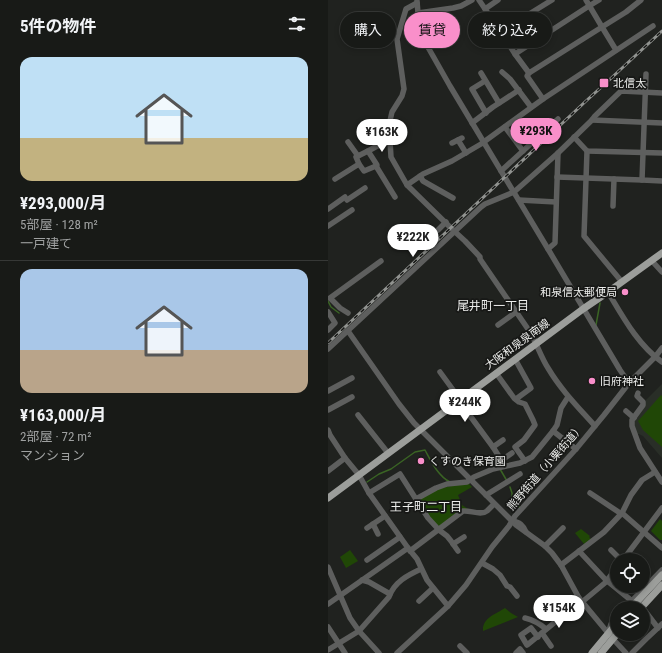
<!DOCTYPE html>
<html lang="ja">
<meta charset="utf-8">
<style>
:root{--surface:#181a17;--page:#252724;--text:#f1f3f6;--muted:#9fa1a1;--line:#363836;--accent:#f98fca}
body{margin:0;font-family:"Roboto Condensed","Noto Sans JP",sans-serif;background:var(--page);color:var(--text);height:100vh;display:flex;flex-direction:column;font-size:15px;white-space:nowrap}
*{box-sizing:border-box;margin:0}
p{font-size:13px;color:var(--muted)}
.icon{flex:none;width:22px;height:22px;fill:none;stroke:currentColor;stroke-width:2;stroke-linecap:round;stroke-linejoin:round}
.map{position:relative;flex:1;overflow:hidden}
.drawer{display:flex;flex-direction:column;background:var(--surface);width:328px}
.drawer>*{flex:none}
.guide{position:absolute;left:12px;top:12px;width:262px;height:36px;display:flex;gap:8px}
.tools{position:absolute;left:282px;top:553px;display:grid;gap:8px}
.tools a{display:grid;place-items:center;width:40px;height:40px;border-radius:50%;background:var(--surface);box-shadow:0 2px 6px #0003,0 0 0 1px var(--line);font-size:20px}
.price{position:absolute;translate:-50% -34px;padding:0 9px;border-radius:14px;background:#fff;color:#222;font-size:13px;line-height:26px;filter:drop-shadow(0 1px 2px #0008)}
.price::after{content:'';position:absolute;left:50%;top:24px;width:12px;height:9px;margin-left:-6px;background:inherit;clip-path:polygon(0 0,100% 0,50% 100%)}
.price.current{background:var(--accent);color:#111}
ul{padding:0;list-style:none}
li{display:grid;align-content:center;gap:8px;height:212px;padding:0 20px}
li+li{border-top:1px solid var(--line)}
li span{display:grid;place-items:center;height:124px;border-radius:12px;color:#555}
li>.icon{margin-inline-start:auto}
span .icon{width:72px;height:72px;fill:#fffc;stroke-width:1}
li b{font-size:17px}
h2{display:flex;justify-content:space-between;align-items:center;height:48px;padding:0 20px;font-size:17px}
.pill{padding:0 14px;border-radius:18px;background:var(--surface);box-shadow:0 2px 6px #0003,0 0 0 1px var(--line);font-size:14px;line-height:36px}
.pill.current{background:var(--accent);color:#111}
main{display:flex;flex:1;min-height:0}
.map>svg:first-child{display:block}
.built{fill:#292e27}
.green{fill:#204706}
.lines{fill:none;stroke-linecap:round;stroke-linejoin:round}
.stream{stroke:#3a6424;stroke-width:1.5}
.minor{stroke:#5e5f5e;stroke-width:5.5}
.major{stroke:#9c9e9b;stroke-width:7}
.rail-casing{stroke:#919390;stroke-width:3}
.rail{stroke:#171816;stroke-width:1.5;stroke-dasharray:4.5;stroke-linecap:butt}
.poi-dot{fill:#f98fca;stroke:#171816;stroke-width:1.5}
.labels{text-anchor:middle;stroke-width:3.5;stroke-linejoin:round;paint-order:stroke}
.poi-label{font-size:11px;fill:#edeeec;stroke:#171816;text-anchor:start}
.street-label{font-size:11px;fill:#edeeec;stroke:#171816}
.neighbourhood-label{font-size:12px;fill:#edeeec;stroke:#171816}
</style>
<main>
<section class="drawer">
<h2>5件の物件<svg class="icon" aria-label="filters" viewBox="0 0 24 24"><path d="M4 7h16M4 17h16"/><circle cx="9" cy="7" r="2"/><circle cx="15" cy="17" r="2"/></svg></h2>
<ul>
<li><span style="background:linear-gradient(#bfe0f5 65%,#c2b280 0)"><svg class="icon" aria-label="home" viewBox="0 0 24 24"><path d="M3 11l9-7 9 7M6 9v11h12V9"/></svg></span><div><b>¥293,000/月</b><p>5部屋 · 128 m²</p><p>一戸建て</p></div></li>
<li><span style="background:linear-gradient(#a9c7e8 65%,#b9a48a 0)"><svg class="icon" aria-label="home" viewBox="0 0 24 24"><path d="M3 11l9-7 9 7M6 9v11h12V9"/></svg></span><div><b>¥163,000/月</b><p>2部屋 · 72 m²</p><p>マンション</p></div></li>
</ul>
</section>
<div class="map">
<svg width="334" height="653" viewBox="0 0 334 653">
<rect width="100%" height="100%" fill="#20221f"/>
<!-- built -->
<polygon class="built" points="334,384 334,458 315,436 311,434 309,434 305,424 306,420 317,401"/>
<!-- green -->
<g class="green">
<polygon points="333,395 334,396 334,447 315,430 310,421"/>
<polygon points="140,483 144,487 130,495 134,505 140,509 112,527 105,522 91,498 108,489"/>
<polygon points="332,519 334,521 334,540 332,540 323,531"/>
<polygon points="253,529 262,536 261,537 263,539 256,544 247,533"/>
<polygon points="22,550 30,561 18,568 12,557"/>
<path d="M177 608 183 613 190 617 155 631C154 618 168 614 177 608Z"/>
</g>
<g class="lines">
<!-- stream -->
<g class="stream">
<polyline points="0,301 3,307 11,313"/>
<polyline points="268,325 272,303"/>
<polyline points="172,469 179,481"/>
<path d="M39 482 51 474 63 469 87 452 97 450C103 461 110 476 122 482"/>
<polyline points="182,487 184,493 184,498 192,508"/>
</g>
<!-- minor -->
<g class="minor">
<polyline points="151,0 174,34 198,16 224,0"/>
<polyline points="258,0 274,27 201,73 187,54 261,6 271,0"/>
<polyline points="89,1 90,13 93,29 95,37 101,49 122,86 220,249 292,370 301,383"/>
<path d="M89 3 78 9 69 39 76 89 74 96 64 112 61 125 63 157 79 185 125 230 137 241 152 257V259L202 332C209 344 213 357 220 368 233 390 250 407 267 426"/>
<polyline points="157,9 170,0"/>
<polyline points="90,13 125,8 133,6 144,0"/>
<polyline points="174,34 187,54"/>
<polyline points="288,50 274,27 298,12 313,0"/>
<polyline points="174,72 182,79 203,107"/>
<polyline points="153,73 171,103"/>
<polyline points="201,73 199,76 215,99"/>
<polyline points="318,74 314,180 334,181"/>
<polyline points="157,81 144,89 158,113"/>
<polyline points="287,81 295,89 293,91"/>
<polyline points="264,120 334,123"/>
<polyline points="144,123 165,107 191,90"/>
<polyline points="177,127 195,151"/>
<polyline points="246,137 259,151 334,153"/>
<polyline points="130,140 138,153"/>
<polyline points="20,142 30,156"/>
<polyline points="124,143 134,138"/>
<polyline points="40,151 53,144 62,142"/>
<polyline points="259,151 256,236 294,282"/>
<polyline points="31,164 28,157 40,151 49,165 48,166"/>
<polyline points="173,171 230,119"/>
<polyline points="92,176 95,181 125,198"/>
<polyline points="229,177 314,180"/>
<polyline points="7,179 31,164 36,171 48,166 67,197"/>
<polyline points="79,185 95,174 124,161 153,144 215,99 325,26"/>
<polyline points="19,200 37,188"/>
<polyline points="191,200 228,202"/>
<polyline points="285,206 286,179"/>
<polyline points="0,209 17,197"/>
<polyline points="0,226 24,210"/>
<polyline points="110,230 118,222"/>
<polyline points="220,249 227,243 230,153"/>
<polyline points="324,261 334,272"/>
<path d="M280 292C295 317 310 345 334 362"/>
<polyline points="2,298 53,261"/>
<polyline points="3,299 12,308 20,313"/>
<polyline points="0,312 7,323 0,330"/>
<polyline points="170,325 188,312"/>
<polyline points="20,331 71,404 86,423 188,525 217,546 224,553 233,565 251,598 285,639 298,653"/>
<polyline points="0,349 153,207 157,204 186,192 230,153 264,120 267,116 293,91 334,93"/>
<polyline points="187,359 203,388 188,399"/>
<polyline points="112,372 131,398 140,413 165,447 177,466"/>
<polyline points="168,373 186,398 191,402 197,404 205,420 207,425 196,440 187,447 197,461"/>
<polyline points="0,391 24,378"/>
<polyline points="310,393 309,396 315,402 315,405 304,420 304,426 312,448 334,482"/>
<polyline points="0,410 24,397"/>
<polyline points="298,411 306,418"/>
<polyline points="30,415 60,453"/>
<polyline points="0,430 2,435 17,458 31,475 41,493 80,548 89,559 99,580 120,606"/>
<polyline points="225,431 248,449"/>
<polyline points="165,447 175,440"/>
<polyline points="174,460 184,453"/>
<polyline points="0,471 17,458"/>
<polyline points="41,493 72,474 100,518 111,530 119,536 123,541 130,551"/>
<polyline points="262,493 292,513 294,513 334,548"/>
<polyline points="158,495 192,474"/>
<polyline points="88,499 108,488 119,484 139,482 146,477 165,469 192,463 204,457 225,431 229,425 233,408 240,397"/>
<path d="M184 521C192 522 195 525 198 532"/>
<polyline points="45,524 50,534"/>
<polyline points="39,528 57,516"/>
<polyline points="125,544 136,537"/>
<polyline points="217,546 235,528"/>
<polyline points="283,550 293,560"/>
<path d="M82 551 135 511C142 510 153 516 159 511 161 509 164 506 166 504"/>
<polyline points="251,551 277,579 304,601"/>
<polyline points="39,560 72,537"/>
<polyline points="295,560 334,508"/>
<polyline points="154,563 165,569 172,575 179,586 182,587 189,596"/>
<polyline points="233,565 276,532 294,513 303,495 314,480 327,472"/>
<polyline points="0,567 22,618 31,631 51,653"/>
<polyline points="34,580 41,582 62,594"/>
<polyline points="91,601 105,588"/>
<polyline points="254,602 278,582 289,567"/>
<polyline points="0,604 80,548"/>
<polyline points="297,608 334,570"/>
<polyline points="317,611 330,628"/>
<path d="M197 618C206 620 211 623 218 629"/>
<polyline points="0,627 17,653"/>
<polyline points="214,633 223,646"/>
<polyline points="280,633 283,624 289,617"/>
<polyline points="210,637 203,628 193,635 199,645 227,622 237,609 251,598"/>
<polyline points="132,646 139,653"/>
<path d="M0 650 31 631 61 597C66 582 80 575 93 569"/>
<polyline points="69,653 120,606 138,585 164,547 181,526 187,516 229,470 248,449 276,415 301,383 327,357 334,348"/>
<polyline points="188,653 192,649 195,653"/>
<polyline points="304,653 318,639 334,624"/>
</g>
<!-- major -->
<g class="major">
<polyline points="0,498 255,309 280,292 334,253"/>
<polyline points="303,608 334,575"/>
<polyline points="313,608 334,585"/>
<polyline points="264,653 289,623"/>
<polyline points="273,653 289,634"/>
</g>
<!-- rail casing -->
<g class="rail-casing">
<polyline id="rail" points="0,343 258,101 279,82 334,31"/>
</g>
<!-- rail -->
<use href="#rail" class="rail"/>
</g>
<!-- markers -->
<g class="poi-dot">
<rect x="271" y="78" width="10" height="10" rx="2"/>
<circle cx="297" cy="292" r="4"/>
<circle cx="264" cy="381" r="4"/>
<circle cx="93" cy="461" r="4"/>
</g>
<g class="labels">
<!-- poi labels -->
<g class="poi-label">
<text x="285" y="87">北信太</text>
<text x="289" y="296" text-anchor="end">和泉信太郵便局</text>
<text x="272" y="385">旧府神社</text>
<text x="101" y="465">くすのき保育園</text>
</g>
<!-- street labels -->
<g class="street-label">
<text transform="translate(189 344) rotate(-36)" y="4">大阪和泉泉南線</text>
<text transform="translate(217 467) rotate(-49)" y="4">熊野街道（小栗街道）</text>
</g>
<!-- neighbourhood labels -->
<g class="neighbourhood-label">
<text x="165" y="310">尾井町一丁目</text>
<text x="98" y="511">王子町二丁目</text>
</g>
</g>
</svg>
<div class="tools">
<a><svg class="icon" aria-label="locate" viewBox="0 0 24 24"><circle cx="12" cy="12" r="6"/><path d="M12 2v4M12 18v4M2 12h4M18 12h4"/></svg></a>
<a><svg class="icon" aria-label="layers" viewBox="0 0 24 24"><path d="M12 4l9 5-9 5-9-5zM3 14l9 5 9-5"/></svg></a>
</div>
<b class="price current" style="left:208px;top:152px">¥293K</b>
<b class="price" style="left:54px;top:153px">¥163K</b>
<b class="price" style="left:85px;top:258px">¥222K</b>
<b class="price" style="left:137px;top:423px">¥244K</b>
<b class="price" style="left:231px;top:629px">¥154K</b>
<div class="guide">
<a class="pill">購入</a>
<a class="pill current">賃貸</a>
<a class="pill">絞り込み</a>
</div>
</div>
</main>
